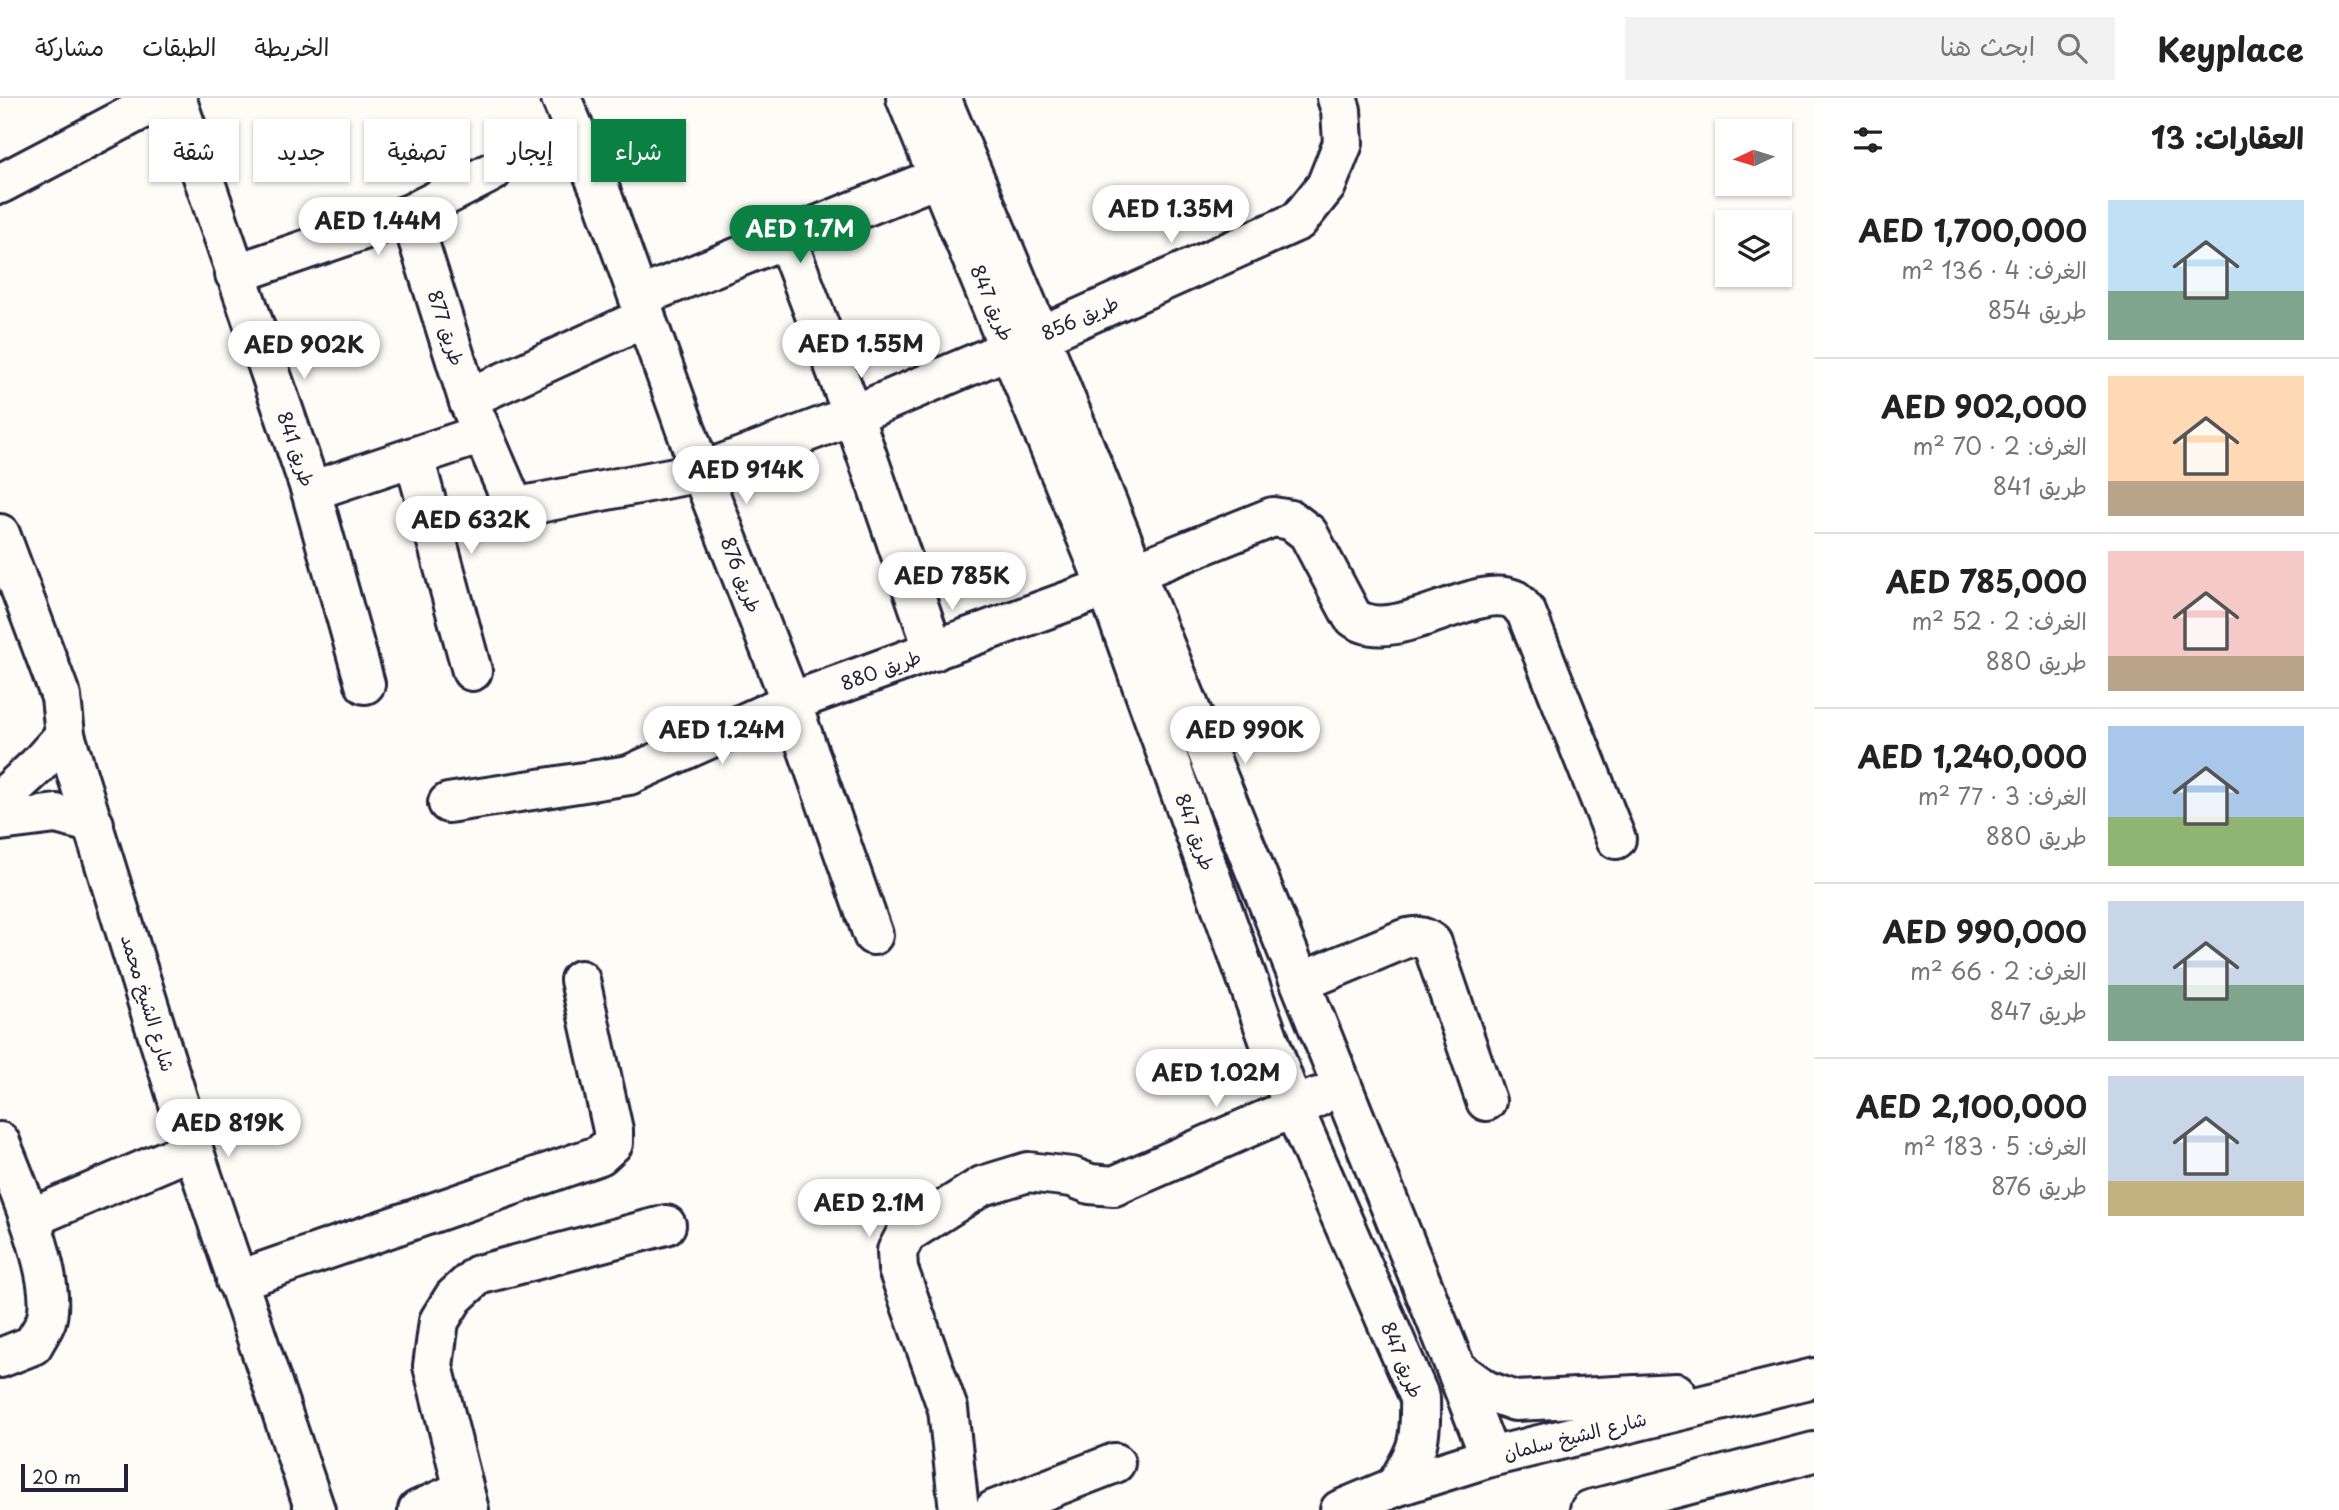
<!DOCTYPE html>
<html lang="ar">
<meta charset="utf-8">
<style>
:root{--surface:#fff;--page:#f2f2f2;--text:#222;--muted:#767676;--line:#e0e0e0;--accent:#0b8043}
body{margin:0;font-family:"Playpen Sans","Playpen Sans Arabic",sans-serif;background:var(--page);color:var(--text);direction:rtl;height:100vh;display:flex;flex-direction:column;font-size:26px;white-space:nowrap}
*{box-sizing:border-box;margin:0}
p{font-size:23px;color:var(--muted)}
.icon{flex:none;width:38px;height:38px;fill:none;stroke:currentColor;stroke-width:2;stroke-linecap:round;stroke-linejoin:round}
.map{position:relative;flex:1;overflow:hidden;direction:ltr}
.drawer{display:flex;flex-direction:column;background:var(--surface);width:525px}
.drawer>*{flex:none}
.banner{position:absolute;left:21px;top:21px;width:665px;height:63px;direction:rtl;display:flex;gap:14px}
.needle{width:46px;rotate:266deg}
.buttons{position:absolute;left:1715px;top:21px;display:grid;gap:14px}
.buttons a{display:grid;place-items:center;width:77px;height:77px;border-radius:0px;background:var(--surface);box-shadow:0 2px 5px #0004;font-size:35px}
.scale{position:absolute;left:21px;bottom:18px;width:107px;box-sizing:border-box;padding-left:7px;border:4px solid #22223b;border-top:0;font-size:19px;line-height:24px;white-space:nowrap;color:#22223b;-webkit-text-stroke:5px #fdfcf7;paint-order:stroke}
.price{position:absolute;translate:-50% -60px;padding:0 16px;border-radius:24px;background:#fff;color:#222;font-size:23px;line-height:46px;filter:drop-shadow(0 2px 4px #0008)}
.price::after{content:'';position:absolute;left:50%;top:42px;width:21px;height:16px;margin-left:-10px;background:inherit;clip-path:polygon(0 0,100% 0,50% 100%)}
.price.selected{background:var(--accent);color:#fff}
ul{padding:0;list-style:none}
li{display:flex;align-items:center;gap:21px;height:175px;padding:0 35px}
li+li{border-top:2px solid var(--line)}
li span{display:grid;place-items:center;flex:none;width:196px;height:140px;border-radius:0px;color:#555}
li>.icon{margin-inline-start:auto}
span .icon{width:84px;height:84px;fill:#fffc;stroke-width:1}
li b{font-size:30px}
h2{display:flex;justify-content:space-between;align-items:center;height:84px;padding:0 35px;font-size:30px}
.chip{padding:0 24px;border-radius:0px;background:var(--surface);box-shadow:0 2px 5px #0004;font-size:24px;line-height:63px}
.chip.selected{background:var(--accent);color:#fff}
header{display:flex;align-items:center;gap:42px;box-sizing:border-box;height:98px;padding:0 35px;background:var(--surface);border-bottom:2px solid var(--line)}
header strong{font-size:33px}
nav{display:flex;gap:38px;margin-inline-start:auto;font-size:24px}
.search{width:490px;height:63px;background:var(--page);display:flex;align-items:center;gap:18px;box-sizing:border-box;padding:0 24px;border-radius:0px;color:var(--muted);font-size:26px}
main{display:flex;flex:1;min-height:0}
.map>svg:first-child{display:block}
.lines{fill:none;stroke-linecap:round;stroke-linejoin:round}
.minor-casing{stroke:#22223b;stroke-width:44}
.major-casing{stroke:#22223b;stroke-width:44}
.minor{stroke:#fdfcf7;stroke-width:38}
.major{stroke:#fdfcf7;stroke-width:38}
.labels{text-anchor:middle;stroke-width:5;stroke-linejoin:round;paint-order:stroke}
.street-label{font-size:19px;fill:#22223b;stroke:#fdfcf7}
</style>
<header>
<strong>Keyplace</strong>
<div class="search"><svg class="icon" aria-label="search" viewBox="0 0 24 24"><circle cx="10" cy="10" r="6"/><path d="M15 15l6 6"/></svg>ابحث هنا</div>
<nav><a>الخريطة</a><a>الطبقات</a><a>مشاركة</a></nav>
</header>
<main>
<section class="drawer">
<h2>العقارات: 13<svg class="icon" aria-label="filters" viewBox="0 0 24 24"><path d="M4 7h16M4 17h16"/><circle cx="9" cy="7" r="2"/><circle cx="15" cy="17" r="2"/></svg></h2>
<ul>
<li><span style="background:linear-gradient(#bfe0f5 65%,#7fa58c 0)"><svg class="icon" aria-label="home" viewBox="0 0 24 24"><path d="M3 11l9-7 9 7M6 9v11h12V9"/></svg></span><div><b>AED 1,700,000</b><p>الغرف: 4 · 136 m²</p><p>طريق 854</p></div></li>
<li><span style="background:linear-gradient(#ffd9b3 75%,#b9a48a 0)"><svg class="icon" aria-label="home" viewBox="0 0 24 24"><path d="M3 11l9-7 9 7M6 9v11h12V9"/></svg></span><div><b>AED 902,000</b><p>الغرف: 2 · 70 m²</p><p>طريق 841</p></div></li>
<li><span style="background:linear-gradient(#f6c9c9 75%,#b9a48a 0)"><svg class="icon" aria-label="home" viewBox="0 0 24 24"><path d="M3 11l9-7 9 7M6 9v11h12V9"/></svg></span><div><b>AED 785,000</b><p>الغرف: 2 · 52 m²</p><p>طريق 880</p></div></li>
<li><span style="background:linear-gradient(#a9c7e8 65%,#8fb573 0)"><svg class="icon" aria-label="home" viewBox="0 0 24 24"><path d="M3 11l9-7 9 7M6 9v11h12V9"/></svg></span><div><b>AED 1,240,000</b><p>الغرف: 3 · 77 m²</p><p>طريق 880</p></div></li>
<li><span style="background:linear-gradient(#c9d6e8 60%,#7fa58c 0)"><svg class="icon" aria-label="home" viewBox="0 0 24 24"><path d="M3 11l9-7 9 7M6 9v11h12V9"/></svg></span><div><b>AED 990,000</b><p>الغرف: 2 · 66 m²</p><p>طريق 847</p></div></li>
<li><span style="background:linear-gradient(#c9d6e8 75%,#c2b280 0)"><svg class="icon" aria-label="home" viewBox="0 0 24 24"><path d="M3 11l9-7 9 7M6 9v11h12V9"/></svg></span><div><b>AED 2,100,000</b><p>الغرف: 5 · 183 m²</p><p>طريق 876</p></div></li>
</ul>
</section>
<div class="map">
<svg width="1814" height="1412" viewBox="0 0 1814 1412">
<rect width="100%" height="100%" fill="#fdfcf7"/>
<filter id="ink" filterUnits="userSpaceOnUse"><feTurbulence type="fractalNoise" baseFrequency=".0143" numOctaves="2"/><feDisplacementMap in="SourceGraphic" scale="14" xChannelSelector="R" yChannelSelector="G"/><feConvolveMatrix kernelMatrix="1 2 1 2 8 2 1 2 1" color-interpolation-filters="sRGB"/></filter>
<g filter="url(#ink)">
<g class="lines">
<!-- minor casing -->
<g class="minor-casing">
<g id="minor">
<polyline points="176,0 311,393 365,586"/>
<polyline points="561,0 600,92 701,374 791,604 873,837"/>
<path d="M906 0 1107 489 1293 1009 1420 1300C1421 1345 1418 1352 1395 1389"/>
<polyline points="941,0 1040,238 1456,1271 1490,1359"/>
<polyline points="0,86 164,0"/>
<polyline points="410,116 469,304"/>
<polyline points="786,140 853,317 934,553"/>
<polyline points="235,176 410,116 492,74"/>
<polyline points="639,199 939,79"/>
<polyline points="646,219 480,295 469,304 512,404 518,409 701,374 853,317 1040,238 1298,123 1326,88 1343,45 1341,12 1337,0"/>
<polyline points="414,359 472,573"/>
<polyline points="311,393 482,336"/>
<polyline points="0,436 61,599 65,637 193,1051 315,1412"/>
<polyline points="0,702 37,668 65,637"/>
<path d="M448 705 629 677 791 604 1107 489 1135 474 1273 419 1291 422 1308 435 1352 518C1391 552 1475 482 1515 502 1519 505 1523 511 1526 514L1616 741"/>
<polyline points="0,723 56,716 94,726"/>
<path d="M1301 884 1404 841C1416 838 1422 837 1432 845L1486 1003"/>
<path d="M0 1044C16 1084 59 1183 46 1223 43 1231 37 1239 33 1247L0 1260"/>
<polyline points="31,1120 193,1051"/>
<polyline points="236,1183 600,1057 613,1045 613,1032 580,882"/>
<polyline points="418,1412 463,1392"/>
<polyline points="469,1412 433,1268 439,1223 454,1199 478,1177 666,1127"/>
<polyline points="959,1412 948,1311 898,1171 897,1153 906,1136 982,1088 1028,1074 1072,1079 1090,1086 1114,1088 1318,999"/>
<polyline points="994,1412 1115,1365"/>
</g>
</g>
<!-- major casing -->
<g class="major-casing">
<g id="major">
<polyline points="1456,1271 1485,1292 1515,1303 1676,1295"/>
<polyline points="1340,1412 1395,1389 1490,1359 1814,1280"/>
<polyline points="1590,1412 1814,1354"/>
</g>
</g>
<!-- minor -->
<use href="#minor" class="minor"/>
<!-- major -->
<use href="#major" class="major"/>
</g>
</g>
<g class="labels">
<!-- street labels -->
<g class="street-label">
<text transform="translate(992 205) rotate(67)" y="7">طريق 847</text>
<text transform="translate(1080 220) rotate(-24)" y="7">طريق 856</text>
<text transform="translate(446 230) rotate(72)" y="7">طريق 877</text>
<text transform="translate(296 351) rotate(71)" y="7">طريق 841</text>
<text transform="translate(741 477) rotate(69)" y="7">طريق 876</text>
<text transform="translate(881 572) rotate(-20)" y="7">طريق 880</text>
<text transform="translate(1195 734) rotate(70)" y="7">طريق 847</text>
<text transform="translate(148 905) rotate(73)" y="7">شارع الشيخ محمد</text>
<text transform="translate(1402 1262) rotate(68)" y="7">طريق 847</text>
<text transform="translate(1575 1338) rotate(-14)" y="7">شارع الشيخ سلمان</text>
</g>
</g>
</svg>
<div class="buttons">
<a><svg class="needle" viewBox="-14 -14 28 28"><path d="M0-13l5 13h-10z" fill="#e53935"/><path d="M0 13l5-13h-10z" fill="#767676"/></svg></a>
<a><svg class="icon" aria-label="layers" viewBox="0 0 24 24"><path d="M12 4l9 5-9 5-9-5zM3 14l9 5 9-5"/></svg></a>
</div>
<div class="scale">20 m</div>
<b class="price" style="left:1171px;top:147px">AED 1.35M</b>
<b class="price" style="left:378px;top:159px">AED 1.44M</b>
<b class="price selected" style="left:800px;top:167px">AED 1.7M</b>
<b class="price" style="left:861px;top:282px">AED 1.55M</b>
<b class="price" style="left:304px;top:283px">AED 902K</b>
<b class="price" style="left:746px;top:408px">AED 914K</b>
<b class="price" style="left:471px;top:458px">AED 632K</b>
<b class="price" style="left:952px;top:514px">AED 785K</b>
<b class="price" style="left:722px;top:668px">AED 1.24M</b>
<b class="price" style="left:1245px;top:668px">AED 990K</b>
<b class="price" style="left:1216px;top:1011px">AED 1.02M</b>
<b class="price" style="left:228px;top:1061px">AED 819K</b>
<b class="price" style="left:869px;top:1141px">AED 2.1M</b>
<div class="banner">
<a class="chip selected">شراء</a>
<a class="chip">إيجار</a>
<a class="chip">تصفية</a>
<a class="chip">جديد</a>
<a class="chip">شقة</a>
</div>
</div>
</main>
